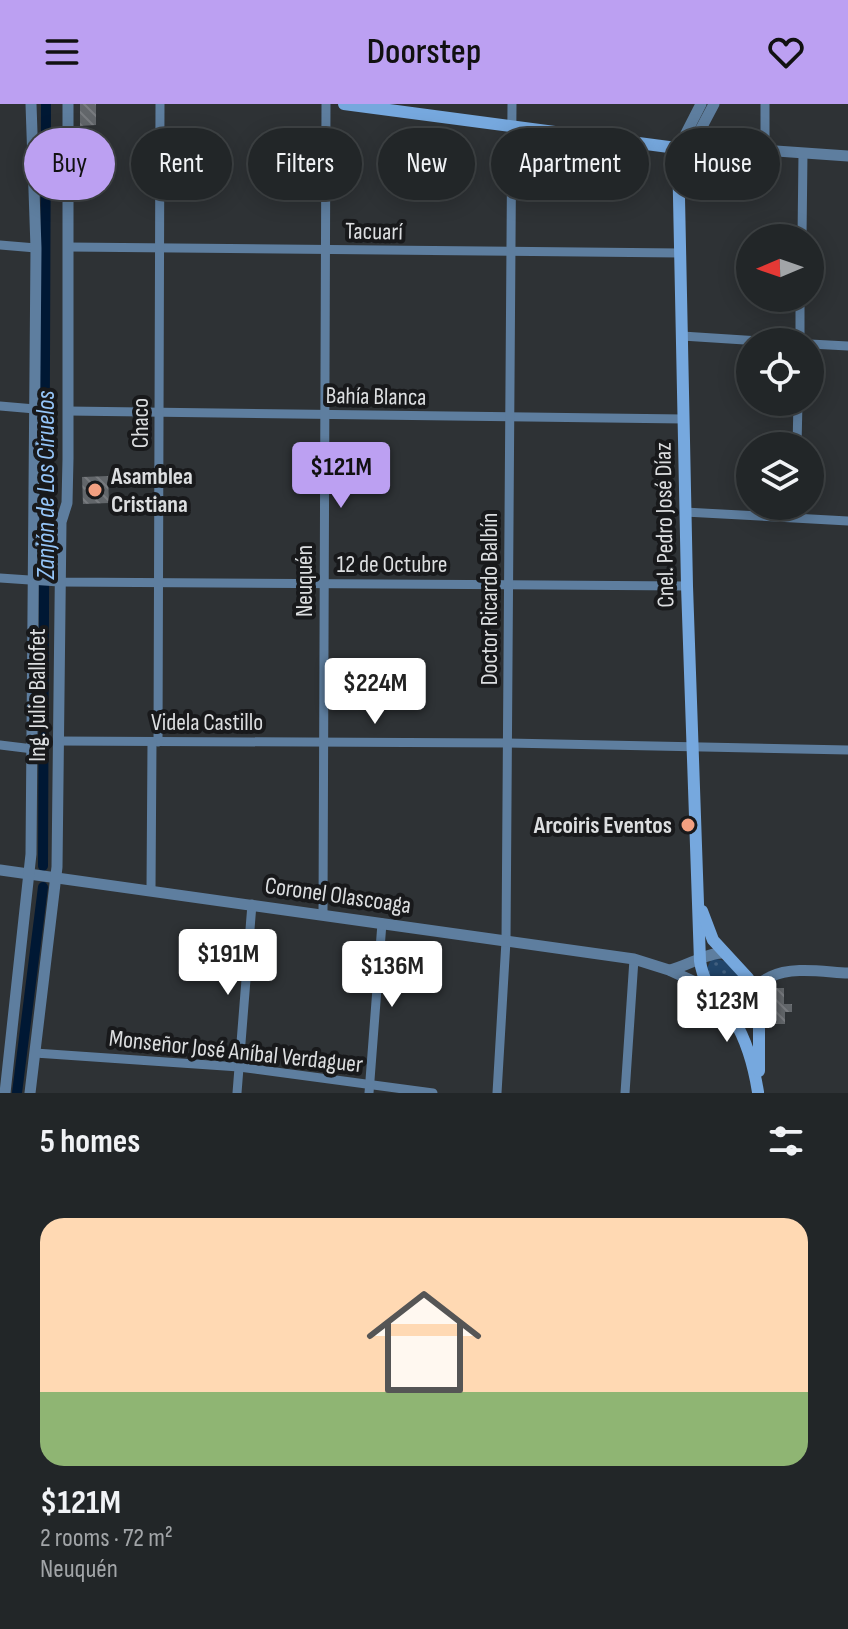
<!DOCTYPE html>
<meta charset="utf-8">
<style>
:root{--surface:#222628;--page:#2e3234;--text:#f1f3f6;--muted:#a2a5a8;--line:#3f4345;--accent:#bca0f2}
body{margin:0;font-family:"Sofia Sans Condensed",sans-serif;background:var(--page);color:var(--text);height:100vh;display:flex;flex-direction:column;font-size:30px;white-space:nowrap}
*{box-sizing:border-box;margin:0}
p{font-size:26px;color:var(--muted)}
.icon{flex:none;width:44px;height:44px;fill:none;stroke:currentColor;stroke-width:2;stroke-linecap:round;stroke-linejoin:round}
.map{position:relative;height:989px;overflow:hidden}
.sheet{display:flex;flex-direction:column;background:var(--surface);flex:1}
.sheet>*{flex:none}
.top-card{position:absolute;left:24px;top:24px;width:800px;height:72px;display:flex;gap:16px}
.needle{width:52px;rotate:268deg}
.tools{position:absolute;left:736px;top:120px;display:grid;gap:16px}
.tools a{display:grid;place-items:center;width:88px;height:88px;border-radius:50%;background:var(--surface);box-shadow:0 4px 20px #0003,0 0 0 2px var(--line);font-size:40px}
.price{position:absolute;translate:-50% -68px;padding:0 18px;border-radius:8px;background:#fff;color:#222;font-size:26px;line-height:52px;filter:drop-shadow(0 2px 4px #0008)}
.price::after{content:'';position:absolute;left:50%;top:48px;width:24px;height:18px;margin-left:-12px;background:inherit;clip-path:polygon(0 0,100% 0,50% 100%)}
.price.selected{background:var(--accent);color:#111}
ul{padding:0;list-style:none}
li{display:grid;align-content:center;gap:16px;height:424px;padding:0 40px}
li+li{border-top:2px solid var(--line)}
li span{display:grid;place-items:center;height:248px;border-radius:24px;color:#555}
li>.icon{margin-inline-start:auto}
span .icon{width:144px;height:144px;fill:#fffc;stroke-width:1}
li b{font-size:34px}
h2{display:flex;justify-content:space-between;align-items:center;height:96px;padding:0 40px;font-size:34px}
.chip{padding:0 28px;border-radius:36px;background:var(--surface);box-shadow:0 4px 20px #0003,0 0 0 2px var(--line);font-size:28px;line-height:72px}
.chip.selected{background:var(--accent);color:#111}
header{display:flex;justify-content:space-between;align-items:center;height:104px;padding:0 40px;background:var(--accent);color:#111;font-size:36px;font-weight:600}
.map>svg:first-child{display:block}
.grass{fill:url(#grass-dots)}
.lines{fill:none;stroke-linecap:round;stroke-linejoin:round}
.canal{stroke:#001834;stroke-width:10}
.building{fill:url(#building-back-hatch)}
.minor{stroke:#5e7e9f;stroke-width:9}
.tertiary{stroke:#5e7e9f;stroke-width:11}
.secondary{stroke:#76a8de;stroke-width:12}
.poi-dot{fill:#f3a081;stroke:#18191b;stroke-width:3}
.labels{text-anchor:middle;stroke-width:8;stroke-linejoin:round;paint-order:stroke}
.street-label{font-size:24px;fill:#dcdee0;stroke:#18191b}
.poi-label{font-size:24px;font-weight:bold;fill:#dcdee0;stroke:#18191b;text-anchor:start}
.water-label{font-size:26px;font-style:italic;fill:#95c5f8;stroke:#18191b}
</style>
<header><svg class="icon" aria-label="menu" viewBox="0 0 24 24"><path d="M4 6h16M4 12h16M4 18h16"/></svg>Doorstep<svg class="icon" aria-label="heart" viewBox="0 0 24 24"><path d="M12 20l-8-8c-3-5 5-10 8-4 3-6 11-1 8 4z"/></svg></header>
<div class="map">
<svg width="848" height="989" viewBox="0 0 848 989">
<defs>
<pattern id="grass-dots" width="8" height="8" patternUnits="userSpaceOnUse" patternTransform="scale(2)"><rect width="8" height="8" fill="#21456a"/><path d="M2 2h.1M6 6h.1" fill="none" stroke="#415f7f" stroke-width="1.8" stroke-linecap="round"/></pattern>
<pattern id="building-back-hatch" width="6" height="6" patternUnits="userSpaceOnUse" patternTransform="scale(2)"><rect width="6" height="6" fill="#62666a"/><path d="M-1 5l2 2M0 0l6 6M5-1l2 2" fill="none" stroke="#787b7f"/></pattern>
</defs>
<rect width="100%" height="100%" fill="#2e3235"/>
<!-- grass -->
<polygon class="grass" points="717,855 725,857 743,877 741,890 729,894 720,890 706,866 711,856"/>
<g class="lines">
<!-- canal -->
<g class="canal">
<polyline points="43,762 46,0"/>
<polyline points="17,989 43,783"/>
</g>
</g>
<!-- building -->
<g class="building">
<polygon points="80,0 96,0 96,21 80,22"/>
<polygon points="108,372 109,399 83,400 82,373"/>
<polygon points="773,884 784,884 784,900 792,900 792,908 785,908 785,920 773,920"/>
</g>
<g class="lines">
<!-- minor -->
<g class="minor">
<polyline points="765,0 765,46"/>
<polyline points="802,134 803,49"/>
<polyline points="0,141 36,144"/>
<polyline points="68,143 680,149"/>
<polyline points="682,232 776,238"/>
<polyline points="800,238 800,194"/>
<polyline points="810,240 848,242"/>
<polyline points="0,302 35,305"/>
<polyline points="68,307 684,315"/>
<polyline points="797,342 798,298"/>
<polyline points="685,408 848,417"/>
<polyline points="0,474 59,478 687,482"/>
<polyline points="58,637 508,639 848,646"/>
<polyline points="158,638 160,0"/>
<polyline points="0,641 33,645"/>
<polyline points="151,786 152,638"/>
<polyline points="323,811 326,0"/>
<polyline points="35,949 239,963 433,989"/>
<polyline points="237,989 252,800"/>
<polyline points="369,989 382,819"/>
<polyline points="497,989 506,837 512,0"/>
<polyline points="625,989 634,855"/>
</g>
<!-- tertiary -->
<g class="tertiary">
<polyline points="678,45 701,0"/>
<polyline points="684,45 693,41 848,52"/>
<polyline points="678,68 714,0"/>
<polyline points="0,766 634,855 669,866 708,884"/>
<path d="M670 866C687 862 709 848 723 849"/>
<path d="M719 896C744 902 750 882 770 873 792 862 824 868 848 869"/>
<polyline points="5,989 31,750 36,144 31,0"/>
<polyline points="30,989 57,763 61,418 67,399 68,355 68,0"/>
</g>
<!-- secondary -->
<g class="secondary">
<polyline points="344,0 684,45"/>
<path d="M678 45 687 482 700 857C704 885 720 893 734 916 748 939 754 963 758 988"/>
<polyline points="702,807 713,836 748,874 759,896 759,967"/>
</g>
</g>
<!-- markers -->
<g class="poi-dot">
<circle cx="95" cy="386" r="8"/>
<circle cx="688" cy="721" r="8"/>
</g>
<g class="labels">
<!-- street labels -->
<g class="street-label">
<text transform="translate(374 127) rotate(1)" y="8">Tacuarí</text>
<text transform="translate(376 292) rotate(1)" y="8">Bahía Blanca</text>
<text transform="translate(140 319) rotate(-90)" y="8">Chaco</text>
<text transform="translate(664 421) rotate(-91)" y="8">Cnel. Pedro José Díaz</text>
<text x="392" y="468">12 de Octubre</text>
<text transform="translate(304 477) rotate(-90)" y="8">Neuquén</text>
<text transform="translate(489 495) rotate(-90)" y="8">Doctor Ricardo Balbín</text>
<text transform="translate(37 591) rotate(-90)" y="8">Ing. Julio Ballofet</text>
<text x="207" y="626">Videla Castillo</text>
<text transform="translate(338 791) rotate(8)" y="8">Coronel Olascoaga</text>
<text transform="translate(236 947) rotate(6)" y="8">Monseñor José Aníbal Verdaguer</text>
</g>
<!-- poi labels -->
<g class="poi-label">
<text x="111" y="380">Asamblea<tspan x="111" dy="28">Cristiana</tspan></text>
<text x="672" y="729" text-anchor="end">Arcoiris Eventos</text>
</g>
<!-- water labels -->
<g class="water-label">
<text transform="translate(45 381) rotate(-90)" y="9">Zanjón de Los Ciruelos</text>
</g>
</g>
</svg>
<div class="tools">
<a><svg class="needle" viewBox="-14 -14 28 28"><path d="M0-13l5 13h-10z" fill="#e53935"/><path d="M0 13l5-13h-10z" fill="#a2a5a8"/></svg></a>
<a><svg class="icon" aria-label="locate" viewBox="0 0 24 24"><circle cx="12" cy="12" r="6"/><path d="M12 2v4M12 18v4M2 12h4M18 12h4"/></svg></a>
<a><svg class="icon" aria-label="layers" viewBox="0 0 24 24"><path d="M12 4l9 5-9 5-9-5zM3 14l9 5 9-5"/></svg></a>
</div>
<b class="price selected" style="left:341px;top:406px">$121M</b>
<b class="price" style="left:375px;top:622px">$224M</b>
<b class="price" style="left:228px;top:893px">$191M</b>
<b class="price" style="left:392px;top:905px">$136M</b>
<b class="price" style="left:727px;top:940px">$123M</b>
<div class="top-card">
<a class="chip selected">Buy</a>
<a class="chip">Rent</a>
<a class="chip">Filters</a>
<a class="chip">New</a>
<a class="chip">Apartment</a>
<a class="chip">House</a>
</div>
</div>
<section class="sheet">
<h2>5 homes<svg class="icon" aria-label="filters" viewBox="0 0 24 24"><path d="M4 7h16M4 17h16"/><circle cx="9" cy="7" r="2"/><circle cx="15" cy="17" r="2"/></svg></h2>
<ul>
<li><span style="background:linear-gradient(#ffd9b3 70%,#8fb573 0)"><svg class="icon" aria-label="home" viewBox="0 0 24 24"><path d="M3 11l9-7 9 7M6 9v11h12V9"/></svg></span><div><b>$121M</b><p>2 rooms · 72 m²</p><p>Neuquén</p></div></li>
</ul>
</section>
